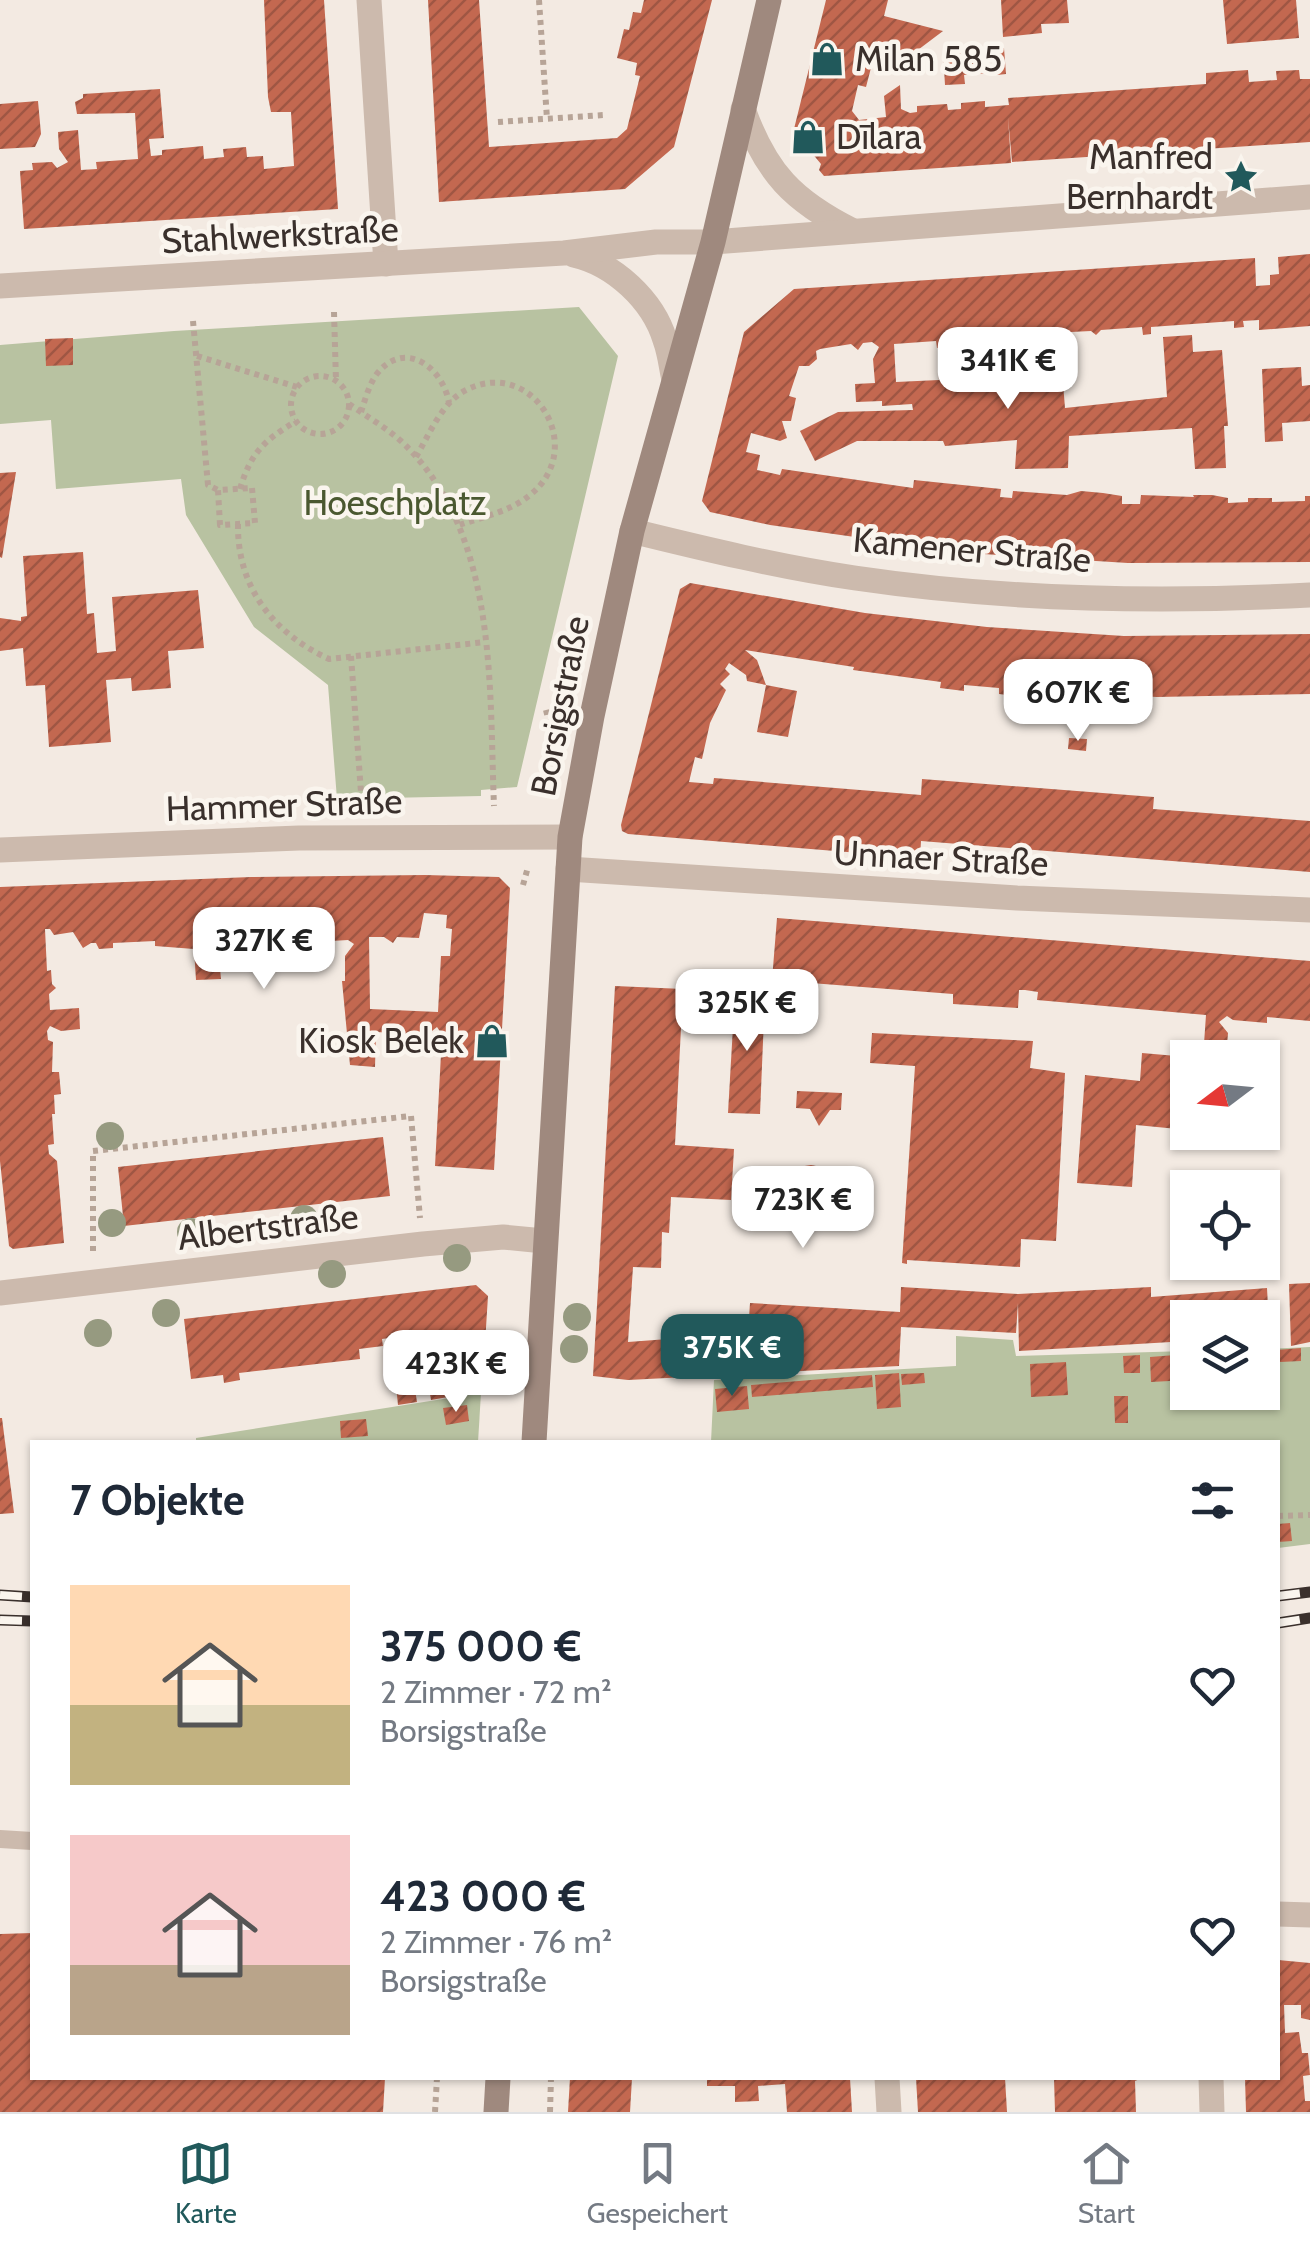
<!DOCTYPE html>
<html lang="de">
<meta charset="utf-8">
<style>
:root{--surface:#fff;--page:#f2f2f3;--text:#1f2937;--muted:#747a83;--line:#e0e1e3;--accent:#21595b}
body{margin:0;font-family:Cabin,sans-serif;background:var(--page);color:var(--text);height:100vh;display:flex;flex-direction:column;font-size:38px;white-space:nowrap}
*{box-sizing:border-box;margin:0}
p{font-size:32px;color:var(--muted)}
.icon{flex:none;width:55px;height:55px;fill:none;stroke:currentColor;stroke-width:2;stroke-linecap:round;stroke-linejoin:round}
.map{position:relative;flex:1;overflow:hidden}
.panel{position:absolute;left:30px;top:1440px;width:1250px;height:640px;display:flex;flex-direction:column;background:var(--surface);border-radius:0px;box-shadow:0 2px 8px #0004}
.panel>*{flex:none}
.needle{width:65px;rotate:254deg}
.tools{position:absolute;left:1170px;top:1040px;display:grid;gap:20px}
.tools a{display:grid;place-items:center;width:110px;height:110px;border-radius:0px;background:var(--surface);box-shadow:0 2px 8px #0004;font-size:50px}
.price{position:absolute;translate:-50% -85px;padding:0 22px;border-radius:20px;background:#fff;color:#222;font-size:32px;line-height:65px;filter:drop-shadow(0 2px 5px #0008)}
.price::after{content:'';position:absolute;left:50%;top:60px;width:30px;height:22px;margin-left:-15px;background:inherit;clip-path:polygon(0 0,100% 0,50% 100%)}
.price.on{background:var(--accent);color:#fff}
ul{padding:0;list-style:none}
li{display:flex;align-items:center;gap:30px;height:250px;padding:0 40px}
li span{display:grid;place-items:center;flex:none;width:280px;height:200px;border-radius:0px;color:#555}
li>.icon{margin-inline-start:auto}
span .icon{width:120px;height:120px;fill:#fffc;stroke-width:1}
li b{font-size:42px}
h2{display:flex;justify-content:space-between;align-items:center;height:120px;padding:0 40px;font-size:42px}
.tabs{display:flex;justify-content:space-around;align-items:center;height:140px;border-top:2px solid var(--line);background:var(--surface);font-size:28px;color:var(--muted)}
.tabs a{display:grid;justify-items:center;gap:5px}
.tabs .on{color:var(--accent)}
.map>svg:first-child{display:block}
.green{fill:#b8c2a1}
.building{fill:url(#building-hatch);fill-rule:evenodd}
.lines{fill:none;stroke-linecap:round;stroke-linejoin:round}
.path{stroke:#b7a497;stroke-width:6;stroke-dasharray:5 5;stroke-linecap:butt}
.lane{stroke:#ccbaad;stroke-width:18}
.street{stroke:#ccbaad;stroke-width:25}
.secondary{stroke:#9f897e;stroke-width:25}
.rail-casing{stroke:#3a302c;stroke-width:11}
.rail{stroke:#faf5ee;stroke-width:8;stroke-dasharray:22;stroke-linecap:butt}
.tree{fill:#969a80}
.labels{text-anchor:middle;stroke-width:9;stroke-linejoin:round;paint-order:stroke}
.poi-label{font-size:35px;fill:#3a302c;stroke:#faf5ee;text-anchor:start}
.street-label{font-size:35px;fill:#3a302c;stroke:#faf5ee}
.park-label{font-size:35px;fill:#4a5830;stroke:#faf5ee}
</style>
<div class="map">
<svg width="1310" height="2112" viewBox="0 0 1310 2112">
<defs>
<pattern id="building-hatch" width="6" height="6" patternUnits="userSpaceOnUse" patternTransform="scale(2.5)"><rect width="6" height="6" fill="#c36850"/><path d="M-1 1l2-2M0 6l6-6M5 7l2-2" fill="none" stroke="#9f5643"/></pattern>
</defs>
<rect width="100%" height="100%" fill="#f3eae2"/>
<!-- green -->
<g class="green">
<polygon points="579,307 618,356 517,787 481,790 481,796 337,799 328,685 254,627 186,515 181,479 56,489 51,420 0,424 0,345 174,331"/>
<polygon points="956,1336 1013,1340 1016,1356 1187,1351 1188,1392 1262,1392 1263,1349 1310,1347 1310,1544 1278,1548 1278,1442 711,1442 714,1380 956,1366"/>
<polygon points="481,1393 478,1442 196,1442 196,1438"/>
</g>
<!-- building -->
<g class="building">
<polygon points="264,0 324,0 338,209 24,229 20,171 33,170 32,163 52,162 57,168 68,162 59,149 58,132 78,130 81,170 97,169 96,162 138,159 135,113 77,114 75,102 83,98 83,94 160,89 164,138 149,139 151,156 162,155 162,150 203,146 204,159 224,157 223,149 246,147 247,157 263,156 264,169 294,166 291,112 271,112 268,97"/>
<polygon points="428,0 479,0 489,147 617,138 627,129 640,76 635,75 637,63 617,58 624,29 629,30 633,12 641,13 644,0 712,0 674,147 625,189 439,202"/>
<polygon points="826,0 888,0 884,16 943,31 898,65 895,64 899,46 878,41 866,87 858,85 852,111 859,120 886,117 884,96 900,85 901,109 910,113 917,112 917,106 947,104 948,110 961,109 961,103 985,101 985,107 1009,105 1008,98 1206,84 1206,73 1248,70 1249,82 1277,80 1276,71 1299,70 1300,79 1310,79 1310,142 1012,162 1008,117 1011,163 824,176 819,170 821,164 801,140 796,142 792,137"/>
<polygon points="1001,0 1067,0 1069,23 1041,24 1042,33 1003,37"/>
<polygon points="1223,0 1296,0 1299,38 1227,44"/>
<polygon points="995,48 1004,48 1006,74 997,75"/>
<polygon points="986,49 988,73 964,75 965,84 945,85 943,52"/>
<polygon points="38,101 41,134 35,147 0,149 0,104"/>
<path d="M1310 254V326L1259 330V320L1243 321 1244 327 1234 328V321L1151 327V334L1143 335 1142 327 1101 330 1096 335 1091 331 1031 334 1026 340 1020 335 994 337 995 362 1061 358 1065 408 1167 397 1163 337 1192 335 1193 352 1222 350 1228 426H1224L1226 468 1195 469 1192 428 1069 436 1068 468 1015 469 1017 440 945 446 943 441H857L815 461 800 431 838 412 913 410 912 404 882 406V401L856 402 855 384 875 383 873 359 879 347 872 342 863 343 858 350 851 344 820 349 816 351 817 359 809 366H799L789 396 796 398 791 421H782L787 438 780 441 751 433 746 452 760 455 757 470 780 475 782 469 913 488 914 480 1001 489 1000 497 1012 498 1013 491 1067 495 1081 491 1103 493 1122 496V504H1140L1141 495 1194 497 1193 495H1212L1228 498V503L1248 502V498H1272V502L1305 501V496H1310V562L1128 563 968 553 770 525 710 512 702 501 744 332 794 289 1255 258 1256 286 1270 285V275L1279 274 1278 257ZM968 335 976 339 972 349 974 366 938 367 939 380 896 382 894 344 936 341 937 348 957 347 961 337Z"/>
<polygon points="73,338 73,365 46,366 45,339"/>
<polygon points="1301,367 1302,386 1310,385 1310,421 1282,423 1283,441 1265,442 1262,369"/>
<polygon points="16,472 2,558 0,557 0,473"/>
<polygon points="83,552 87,614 94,613 97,653 116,651 112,597 198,590 204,648 168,651 171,688 132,691 131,678 106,680 111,742 49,747 45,685 26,686 23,648 0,651 0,618 21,621 21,617 27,616 23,556"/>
<polygon points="690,583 865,613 987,627 1124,636 1310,634 1310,694 1157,697 1083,693 1082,699 1058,697 1059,691 1037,690 1023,691 1022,697 999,694 999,688 964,685 964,691 940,688 941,682 853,670 854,667 745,650 757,660 766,685 797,691 788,737 757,732 766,685 747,681 746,675 729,663 725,669 730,674 720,684 726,690 710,723 702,759 695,757 689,782 713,784 714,778 921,795 922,779 1154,797 1153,809 1310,821 1310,872 921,841 920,858 628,834 622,831 621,825 680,589"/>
<polygon points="1069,738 1087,739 1086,751 1068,749"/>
<path d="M425 875 499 877 510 888 494 1170 435 1166 441 1054 435 1045 441 1040V1033L437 1027 427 1035 376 1032 375 1067 350 1065 342 981H345V956L354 944 348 940 331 941 330 937 326 936 233 938V942L216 943 210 948 219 957 221 979 196 980 194 949 155 946V941L113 943V948L99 949 96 943H91L83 948 73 932 54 935 50 929H45L47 971 51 970 52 984 56 988 49 994 50 1010 79 1008 80 1029 61 1031 50 1026 47 1031 48 1040 53 1042 52 1072H59L61 1094 54 1095 55 1114H52L54 1144 48 1145 49 1154 57 1161 64 1243 13 1249 9 1246 0 1161V887L251 877ZM424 913 447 915 446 928 452 929 450 956H441L438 1012 370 1009 369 937H384L393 943 397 937 419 938Z"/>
<polygon points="777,918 1310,961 1310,1021 1267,1017 1267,1023 1233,1020 1227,1016 1219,1022 1228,1033 1226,1058 1203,1058 1206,1015 1037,1000 1038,992 1025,990 1019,990 1018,1008 953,1004 953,994 772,980"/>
<polygon points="615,986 683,989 675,1145 734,1149 731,1200 671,1197 669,1233 662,1232 661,1268 633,1267 628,1342 748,1333 750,1303 900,1312 901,1287 1018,1294 1151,1287 1151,1297 1267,1288 1270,1344 1262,1345 1262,1318 1188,1318 1188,1341 1019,1351 1018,1303 1016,1333 901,1327 899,1366 628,1380 593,1376"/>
<polygon points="735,992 765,993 760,1114 728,1113"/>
<polygon points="872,1033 1033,1041 1030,1068 1065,1073 1056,1241 1021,1239 1020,1267 907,1260 907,1264 902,1263 915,1066 870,1063"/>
<polygon points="1142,1053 1188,1057 1188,1130 1136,1125 1132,1187 1077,1183 1085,1075 1140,1081"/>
<polygon points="797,1091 842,1093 841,1110 830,1110 819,1126 810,1109 796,1108"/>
<polygon points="383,1137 390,1196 124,1226 118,1167"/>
<polygon points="811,1165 831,1169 831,1185 811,1188 791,1185 792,1168"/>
<polygon points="806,1195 823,1196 822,1228 804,1227"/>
<polygon points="1310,1283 1310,1342 1291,1346 1289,1284"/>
<polygon points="476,1285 488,1296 482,1391 431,1400 426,1370 431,1366 423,1354 411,1365 405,1358 418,1334 382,1339 383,1346 359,1349 360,1359 239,1373 240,1380 224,1383 223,1375 191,1379 184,1319"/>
<polygon points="1301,1348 1301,1361 1262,1363 1262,1351"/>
<polygon points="1188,1354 1188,1380 1151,1382 1150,1357"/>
<polygon points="1140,1355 1140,1373 1124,1373 1123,1356"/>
<polygon points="1066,1362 1068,1395 1031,1397 1030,1364"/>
<polygon points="899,1373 901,1407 877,1409 875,1375"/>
<polygon points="924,1373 925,1383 902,1385 901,1374"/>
<polygon points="872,1375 873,1387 752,1397 751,1385"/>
<polygon points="414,1383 417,1402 398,1405 396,1385"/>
<polygon points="747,1386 749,1409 717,1412 715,1389"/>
<polygon points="1114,1396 1128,1396 1128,1423 1115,1423"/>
<polygon points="467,1405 469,1421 446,1425 443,1408"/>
<polygon points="0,1418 2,1418 14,1513 0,1514"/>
<polygon points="366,1419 368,1436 341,1438 340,1421"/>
<polygon points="1290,1523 1292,1541 1278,1542 1278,1524"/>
<polygon points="32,1933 32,2078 385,2078 383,2112 0,2112 0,1934"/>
<polygon points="1278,1960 1310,1963 1310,2020 1301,2018 1301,2005 1284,2005 1285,2033 1299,2032 1302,2053 1308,2053 1310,2075 1303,2076 1305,2101 1310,2101 1310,2112 1246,2112 1245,2078 1278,2078"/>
<polygon points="570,2078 632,2078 630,2112 568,2112"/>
<polygon points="707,2078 850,2078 852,2112 787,2112 785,2084 758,2086 759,2101 735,2102 735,2086 707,2086"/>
<polygon points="916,2078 1005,2078 1007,2112 918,2112"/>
<polygon points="1054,2078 1142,2078 1135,2081 1136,2112 1055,2112"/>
</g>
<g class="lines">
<!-- path -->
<g class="path">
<polyline points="539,0 547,119"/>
<polyline points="498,122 604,115"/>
<polyline points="334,312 336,381"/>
<polyline points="193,321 208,485 218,490"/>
<polyline points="197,356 297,387"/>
<circle cx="320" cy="405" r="29"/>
<path d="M349 404C369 418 394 432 410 450 498 542 489 688 494 806"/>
<path d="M361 412C365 400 369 385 376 375 404 338 443 367 449 403"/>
<path d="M416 457C429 435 442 402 466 390 533 356 589 448 530 495 511 511 483 517 459 525"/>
<polygon points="252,488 255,523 220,525 218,490"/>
<path d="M240 489C251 452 264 441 296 421"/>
<path d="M238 524C237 587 273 633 329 659L485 642"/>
<polyline points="351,656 362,806"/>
<polyline points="546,710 554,743"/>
<polyline points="523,885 528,867"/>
<polyline points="93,1251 93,1151 411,1116 420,1218"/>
<polyline points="1278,1516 1310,1515"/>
<polyline points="435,2112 437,2078"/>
<polyline points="550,2112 551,2078"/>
</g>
<!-- lane -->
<polyline class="lane" points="0,1839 32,1841"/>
<!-- street -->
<g class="street">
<polyline points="369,0 386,264"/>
<path d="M743 109C766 173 793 201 853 231"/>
<path d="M574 255C614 264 653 300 665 340 670 353 671 367 674 380"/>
<polyline points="0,286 564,253 656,242 713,242 1310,197"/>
<path d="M632 531C705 549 780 567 855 578 1004 600 1159 603 1310 595"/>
<polyline points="0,850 299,838 570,837"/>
<polyline points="568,869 1017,898 1310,910"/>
<polyline points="0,1293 423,1244 503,1237 544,1241"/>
<polyline points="1278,1914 1310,1915"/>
<polyline points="887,2078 889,2112"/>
<polyline points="1211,2078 1212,2112"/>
</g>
<!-- secondary -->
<g class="secondary">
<polyline points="534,1442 570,837 592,716 632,531 713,242 769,0"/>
<polyline points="496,2112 498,2078"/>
</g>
<!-- rail casing -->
<g class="rail-casing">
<g id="rail">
<polyline points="0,1595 32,1597"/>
<polyline points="1278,1596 1310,1592"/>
<polyline points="0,1620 32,1621"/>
<polyline points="1278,1623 1310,1618"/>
</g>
</g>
<!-- rail -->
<use href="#rail" class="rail"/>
</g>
<!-- trees -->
<g class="tree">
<circle cx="110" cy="1136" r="14"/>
<circle cx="304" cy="1219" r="14"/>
<circle cx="112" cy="1223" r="14"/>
<circle cx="191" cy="1232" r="14"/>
<circle cx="457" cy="1258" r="14"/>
<circle cx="332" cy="1274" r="14"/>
<circle cx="166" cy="1313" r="14"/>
<circle cx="577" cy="1317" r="14"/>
<circle cx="98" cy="1333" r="14"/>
<circle cx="574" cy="1349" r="14"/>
</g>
<!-- icons -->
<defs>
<g id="shop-bare" transform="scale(2.7)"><path d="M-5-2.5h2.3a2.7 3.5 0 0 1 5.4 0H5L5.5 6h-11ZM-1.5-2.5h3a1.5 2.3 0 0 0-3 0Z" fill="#21595b" stroke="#faf5ee" stroke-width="2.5" paint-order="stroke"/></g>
<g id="sight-bare" transform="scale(2.7)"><path d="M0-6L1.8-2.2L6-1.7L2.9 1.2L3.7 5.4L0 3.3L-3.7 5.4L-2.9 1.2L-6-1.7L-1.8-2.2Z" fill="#21595b" stroke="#faf5ee" stroke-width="2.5" paint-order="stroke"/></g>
</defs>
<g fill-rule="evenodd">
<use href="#shop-bare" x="827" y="59"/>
<use href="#shop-bare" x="808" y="137"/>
<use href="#sight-bare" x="1241" y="177"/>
<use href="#shop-bare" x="492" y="1041"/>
</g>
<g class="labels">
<!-- poi labels -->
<g class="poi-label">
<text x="855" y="71">Milan 585</text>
<text x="836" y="149">Dīlara</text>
<text x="1213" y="169" text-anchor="end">Manfred<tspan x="1213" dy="40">Bernhardt</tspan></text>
<text x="464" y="1053" text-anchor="end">Kiosk Belek</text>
</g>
<!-- street labels -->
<g class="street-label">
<text transform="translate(280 235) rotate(-3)" y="12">Stahlwerkstraße</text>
<text transform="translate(972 550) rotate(5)" y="12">Kamener Straße</text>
<text transform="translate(560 706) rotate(-79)" y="12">Borsigstraße</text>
<text transform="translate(284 805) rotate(-2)" y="12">Hammer Straße</text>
<text transform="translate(941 858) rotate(3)" y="12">Unnaer Straße</text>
<text transform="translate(268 1227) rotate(-7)" y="12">Albertstraße</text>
</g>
<!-- park labels -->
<g class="park-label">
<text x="395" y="515">Hoeschplatz</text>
</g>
</g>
</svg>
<div class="tools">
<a><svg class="needle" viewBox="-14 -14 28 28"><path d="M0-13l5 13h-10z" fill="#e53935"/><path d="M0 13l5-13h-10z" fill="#747a83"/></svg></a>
<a><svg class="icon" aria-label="locate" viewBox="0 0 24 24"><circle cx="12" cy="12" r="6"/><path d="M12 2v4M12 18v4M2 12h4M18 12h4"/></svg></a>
<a><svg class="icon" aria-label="layers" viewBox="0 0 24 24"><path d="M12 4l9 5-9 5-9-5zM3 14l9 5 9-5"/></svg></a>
</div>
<b class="price" style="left:1008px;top:412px">341K €</b>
<b class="price" style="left:1078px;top:744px">607K €</b>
<b class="price" style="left:264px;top:992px">327K €</b>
<b class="price" style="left:747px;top:1054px">325K €</b>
<b class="price" style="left:803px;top:1251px">723K €</b>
<b class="price on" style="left:732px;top:1399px">375K €</b>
<b class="price" style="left:456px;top:1415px">423K €</b>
<section class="panel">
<h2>7 Objekte<svg class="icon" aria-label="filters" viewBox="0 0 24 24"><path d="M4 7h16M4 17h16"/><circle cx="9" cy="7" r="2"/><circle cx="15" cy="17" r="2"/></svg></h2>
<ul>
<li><span style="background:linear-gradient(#ffd9b3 60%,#c2b280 0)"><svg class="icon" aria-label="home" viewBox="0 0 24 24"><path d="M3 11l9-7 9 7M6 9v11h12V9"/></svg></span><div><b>375 000 €</b><p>2 Zimmer · 72 m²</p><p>Borsigstraße</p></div><svg class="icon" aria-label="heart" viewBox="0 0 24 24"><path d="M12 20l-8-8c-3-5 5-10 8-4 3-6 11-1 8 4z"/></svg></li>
<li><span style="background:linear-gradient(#f6c9c9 65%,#b9a48a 0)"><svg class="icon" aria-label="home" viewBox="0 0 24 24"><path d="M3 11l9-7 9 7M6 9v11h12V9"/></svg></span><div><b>423 000 €</b><p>2 Zimmer · 76 m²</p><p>Borsigstraße</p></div><svg class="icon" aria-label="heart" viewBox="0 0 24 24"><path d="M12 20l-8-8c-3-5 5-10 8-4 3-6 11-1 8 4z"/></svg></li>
</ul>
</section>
</div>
<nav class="tabs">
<a class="on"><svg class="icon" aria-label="map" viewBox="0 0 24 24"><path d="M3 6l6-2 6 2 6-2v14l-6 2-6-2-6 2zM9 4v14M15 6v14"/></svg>Karte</a>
<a><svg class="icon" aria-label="saved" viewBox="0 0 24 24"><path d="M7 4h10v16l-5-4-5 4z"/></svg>Gespeichert</a>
<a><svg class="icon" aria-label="home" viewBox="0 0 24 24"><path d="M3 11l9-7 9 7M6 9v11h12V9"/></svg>Start</a>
</nav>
